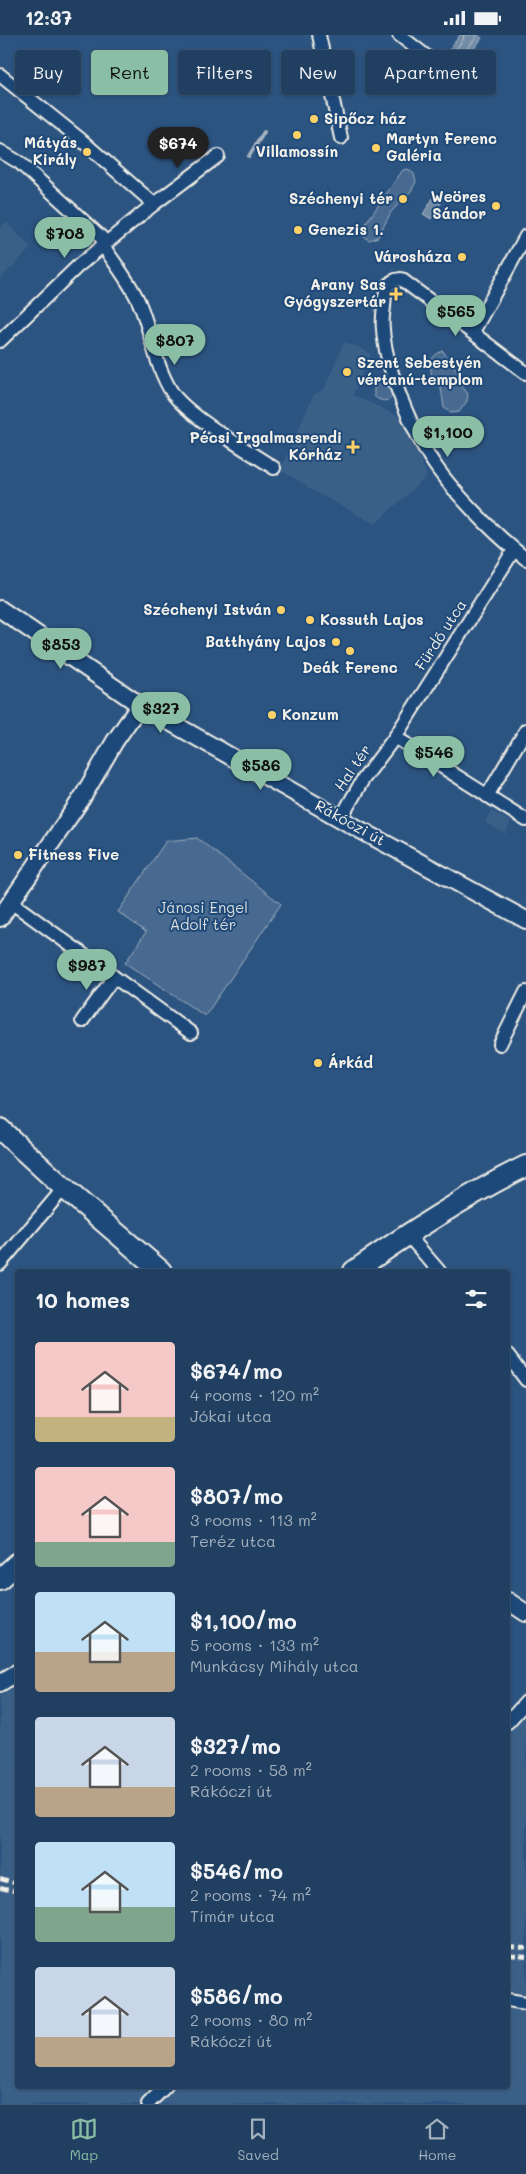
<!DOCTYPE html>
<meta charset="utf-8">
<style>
:root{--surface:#213f61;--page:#294667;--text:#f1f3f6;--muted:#a2afbd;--line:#3e5876;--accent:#8abfa5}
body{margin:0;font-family:Mali,sans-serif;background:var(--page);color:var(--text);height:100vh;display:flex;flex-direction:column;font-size:19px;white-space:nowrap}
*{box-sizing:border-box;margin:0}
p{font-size:16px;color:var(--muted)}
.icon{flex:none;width:28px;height:28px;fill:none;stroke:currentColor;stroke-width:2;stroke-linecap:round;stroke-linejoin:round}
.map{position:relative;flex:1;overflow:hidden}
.panel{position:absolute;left:15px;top:1234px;width:495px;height:820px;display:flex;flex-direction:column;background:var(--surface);border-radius:5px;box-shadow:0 1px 4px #0004,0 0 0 1px var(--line)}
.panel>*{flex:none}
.top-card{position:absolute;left:15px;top:15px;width:496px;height:45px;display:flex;gap:10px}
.price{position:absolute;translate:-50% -42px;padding:0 11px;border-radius:18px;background:var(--accent);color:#111;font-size:16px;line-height:32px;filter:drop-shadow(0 1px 2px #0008)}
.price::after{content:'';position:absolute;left:50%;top:30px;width:15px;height:11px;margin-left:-8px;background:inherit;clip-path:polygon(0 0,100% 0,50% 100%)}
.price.on{background:#222;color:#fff}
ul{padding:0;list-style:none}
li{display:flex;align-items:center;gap:15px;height:125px;padding:0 20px}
li span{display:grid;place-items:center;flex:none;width:140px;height:100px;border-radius:5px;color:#555}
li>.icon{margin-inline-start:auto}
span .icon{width:60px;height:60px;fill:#fffc;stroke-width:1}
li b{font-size:21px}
h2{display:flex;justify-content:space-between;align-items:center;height:60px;padding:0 20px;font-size:21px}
.pill{padding:0 18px;border-radius:5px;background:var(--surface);box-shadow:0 1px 4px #0004,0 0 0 1px var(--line);font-size:18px;line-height:45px}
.pill.on{background:var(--accent);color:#111}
.status{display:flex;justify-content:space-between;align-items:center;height:35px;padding:0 25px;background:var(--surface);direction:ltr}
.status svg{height:14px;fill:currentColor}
.dock{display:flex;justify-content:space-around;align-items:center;height:70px;border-top:1px solid var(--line);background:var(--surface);font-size:14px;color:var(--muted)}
.dock a{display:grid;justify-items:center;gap:2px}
.dock .on{color:var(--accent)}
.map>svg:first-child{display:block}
.built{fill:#3b6088}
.green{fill:#496b90;stroke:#9eaebc}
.water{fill:#738ca6;stroke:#a7b4c0}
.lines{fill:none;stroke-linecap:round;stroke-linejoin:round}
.shore{stroke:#c0c9ce;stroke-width:1}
.stream{stroke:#a7b4c0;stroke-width:4}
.minor-casing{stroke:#f4f1e8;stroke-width:16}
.tertiary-casing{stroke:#f4f1e8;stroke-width:20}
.primary-casing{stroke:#f4f1e8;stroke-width:24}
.minor{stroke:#1f4a7a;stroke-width:12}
.tertiary{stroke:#1f4a7a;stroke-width:16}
.primary{stroke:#1f4a7a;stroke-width:20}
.rail{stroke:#f4f1e8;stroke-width:4;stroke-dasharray:8 4;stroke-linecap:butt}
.poi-dot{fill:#ffd166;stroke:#1f4a7a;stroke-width:2}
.labels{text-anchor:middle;stroke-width:4;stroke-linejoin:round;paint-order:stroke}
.poi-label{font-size:15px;font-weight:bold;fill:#f4f1e8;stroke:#1f4a7a;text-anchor:start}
.street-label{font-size:15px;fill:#f4f1e8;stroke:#1f4a7a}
.park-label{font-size:15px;fill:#dadddb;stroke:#1f4a7a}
</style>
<div class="status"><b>12:37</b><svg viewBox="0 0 49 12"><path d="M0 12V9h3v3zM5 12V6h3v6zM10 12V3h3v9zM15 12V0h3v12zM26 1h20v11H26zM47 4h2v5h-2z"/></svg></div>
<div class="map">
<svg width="526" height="2069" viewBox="0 0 526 2069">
<rect width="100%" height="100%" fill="#2c5481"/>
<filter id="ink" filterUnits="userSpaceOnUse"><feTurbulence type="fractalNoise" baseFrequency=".02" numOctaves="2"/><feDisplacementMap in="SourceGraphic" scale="10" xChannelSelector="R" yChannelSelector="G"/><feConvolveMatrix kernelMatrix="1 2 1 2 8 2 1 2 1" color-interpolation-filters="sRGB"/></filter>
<g filter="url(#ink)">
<!-- built -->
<g class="built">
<polygon points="6,187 31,213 0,244 0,193"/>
<polygon points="344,307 353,311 354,310 371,319 353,360 404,384 427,441 375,489 306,452 306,450 280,435 314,359 324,354"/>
<polygon points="491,776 511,787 505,799 485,787"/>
<polygon points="17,1652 18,2051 508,2051 508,1696 526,1677 526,2069 0,2069 0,1660"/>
</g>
<!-- green -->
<g class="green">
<polygon points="408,134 414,139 416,147 411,156 391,177 378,202 369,205 364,202 362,194 403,135"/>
<path d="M443 316 452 330 463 340 461 350 468 359 467 366 459 377 451 378 444 373 441 353 434 348C430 334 426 322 443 316Z"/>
<path d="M378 346 387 351 393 360C389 368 380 367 374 361V353Z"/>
<polygon points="197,803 281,869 205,981 125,928 146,897 118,877 166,806"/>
</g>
<!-- water -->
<g class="water">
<polygon points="460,0 478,0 482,3 459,34 443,23"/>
<polygon points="435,160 443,165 431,184 423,179"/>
</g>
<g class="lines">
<!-- shore -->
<polyline class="shore" points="464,0 463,5 451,21 457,26 475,4 476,0"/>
<!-- stream -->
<polyline class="stream" points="249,121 264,97"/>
<!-- minor casing -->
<g class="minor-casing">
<g id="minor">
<polyline points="319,0 341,103"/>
<polyline points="399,0 430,24"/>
<polyline points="0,40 80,104 154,169"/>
<path d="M0 116 20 128 102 203 104 212C115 229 133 251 140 270 152 299 155 332 173 359 191 383 247 415 274 433"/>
<polyline points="473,297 526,201"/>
<polyline points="0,306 78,231 154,169 218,121"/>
<path d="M526 338 401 244C385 245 385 258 384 272 383 279 382 287 383 294 385 330 408 385 426 416 445 450 494 499 526 524"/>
<polyline points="395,702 526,785"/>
<polyline points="487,761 526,695"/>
<polyline points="341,783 362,746 395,702 514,515"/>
<polyline points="11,867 191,998"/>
<polyline points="82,986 114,942"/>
<polyline points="500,1009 526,957"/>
<polyline points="407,1199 439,1236"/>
<polyline points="0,1229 64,1153"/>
<polyline points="508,1321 526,1345"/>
<polyline points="508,1687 526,1667"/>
<polyline points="508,1965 526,1968"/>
<polyline points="148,2069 166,2051"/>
</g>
</g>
<!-- tertiary casing -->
<g class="tertiary-casing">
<g id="tertiary">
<polyline points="0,574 140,670 355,792 526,885"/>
<polyline points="0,883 82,763 115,706 140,670"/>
<polyline points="508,1566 526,1578"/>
<polyline points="0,1648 18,1637"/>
</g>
</g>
<!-- primary casing -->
<g class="primary-casing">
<g id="primary">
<polyline points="0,1094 64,1153 161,1236"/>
<path d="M354 1236C409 1198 465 1161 526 1131"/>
<polyline points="0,1544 18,1528"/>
</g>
</g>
<!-- minor -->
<use href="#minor" class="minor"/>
<!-- tertiary -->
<use href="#tertiary" class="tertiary"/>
<!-- primary -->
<use href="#primary" class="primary"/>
<!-- rail -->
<g class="rail">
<polyline points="0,1844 18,1849"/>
<polyline points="0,1853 18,1857"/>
<polyline points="508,1912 526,1913"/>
<polyline points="508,1920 526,1922"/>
</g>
</g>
</g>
<!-- markers -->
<g class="poi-dot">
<circle cx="314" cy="84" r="5"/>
<circle cx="297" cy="100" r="5"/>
<circle cx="376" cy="113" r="5"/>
<circle cx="87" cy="117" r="5"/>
<circle cx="403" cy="164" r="5"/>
<circle cx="496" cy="171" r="5"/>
<circle cx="298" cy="195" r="5"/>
<circle cx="462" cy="222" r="5"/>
<path d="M393.5 251.5h5v5h5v5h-5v5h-5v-5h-5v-5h5z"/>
<circle cx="347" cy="337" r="5"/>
<path d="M350.5 404.5h5v5h5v5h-5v5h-5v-5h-5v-5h5z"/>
<circle cx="281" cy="575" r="5"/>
<circle cx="310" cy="585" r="5"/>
<circle cx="336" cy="607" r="5"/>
<circle cx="350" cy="616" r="5"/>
<circle cx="272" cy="680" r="5"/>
<circle cx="18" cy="820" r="5"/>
<circle cx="318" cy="1028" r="5"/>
</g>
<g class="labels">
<!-- poi labels -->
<g class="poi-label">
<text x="324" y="89">Sipőcz ház</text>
<text x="386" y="109">Martyn Ferenc<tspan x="386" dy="17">Galéria</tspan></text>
<text x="77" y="113" text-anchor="end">Mátyás<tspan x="77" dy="17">Király</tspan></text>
<text x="297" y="122" text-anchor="middle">Villamossín</text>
<text x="486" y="167" text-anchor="end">Weöres<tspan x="486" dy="17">Sándor</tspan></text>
<text x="393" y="169" text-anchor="end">Széchenyi tér</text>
<text x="308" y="200">Genezis 1.</text>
<text x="452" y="227" text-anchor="end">Városháza</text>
<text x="386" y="255" text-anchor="end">Arany Sas<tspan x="386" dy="17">Gyógyszertár</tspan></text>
<text x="357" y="333">Szent Sebestyén<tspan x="357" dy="17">vértanú-templom</tspan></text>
<text x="342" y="408" text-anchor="end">Pécsi Irgalmasrendi<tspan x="342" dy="17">Kórház</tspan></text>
<text x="271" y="580" text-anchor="end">Széchenyi István</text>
<text x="320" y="590">Kossuth Lajos</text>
<text x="326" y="612" text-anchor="end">Batthyány Lajos</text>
<text x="350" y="638" text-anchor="middle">Deák Ferenc</text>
<text x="282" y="685">Konzum</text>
<text x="28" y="825">Fitness Five</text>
<text x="328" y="1033">Árkád</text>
</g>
<!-- street labels -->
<g class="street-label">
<text transform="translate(441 600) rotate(-57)" y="5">Fürdő utca</text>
<text transform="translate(353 733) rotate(-56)" y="5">Hal tér</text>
<text transform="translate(350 788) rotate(29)" y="5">Rákóczi út</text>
</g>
<!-- park labels -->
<g class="park-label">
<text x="203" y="878">Jánosi Engel<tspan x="203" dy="17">Adolf tér</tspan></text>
</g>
</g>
</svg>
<b class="price on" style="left:178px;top:134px">$674</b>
<b class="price" style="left:65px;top:224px">$708</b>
<b class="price" style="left:456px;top:302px">$565</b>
<b class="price" style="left:175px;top:331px">$807</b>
<b class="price" style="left:448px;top:423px">$1,100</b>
<b class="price" style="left:61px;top:635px">$853</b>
<b class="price" style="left:161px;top:699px">$327</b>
<b class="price" style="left:434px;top:743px">$546</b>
<b class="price" style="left:261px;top:756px">$586</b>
<b class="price" style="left:87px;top:956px">$987</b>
<div class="top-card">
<a class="pill">Buy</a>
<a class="pill on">Rent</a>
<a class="pill">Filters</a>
<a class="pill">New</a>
<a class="pill">Apartment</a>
</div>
<section class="panel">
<h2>10 homes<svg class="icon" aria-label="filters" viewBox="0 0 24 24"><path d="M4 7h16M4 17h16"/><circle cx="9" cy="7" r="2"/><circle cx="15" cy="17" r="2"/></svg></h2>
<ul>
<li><span style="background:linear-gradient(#f6c9c9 75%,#c2b280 0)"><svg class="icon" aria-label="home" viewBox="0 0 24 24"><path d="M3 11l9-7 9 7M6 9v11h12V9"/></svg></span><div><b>$674/mo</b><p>4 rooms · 120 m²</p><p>Jókai utca</p></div></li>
<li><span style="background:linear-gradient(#f6c9c9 75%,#7fa58c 0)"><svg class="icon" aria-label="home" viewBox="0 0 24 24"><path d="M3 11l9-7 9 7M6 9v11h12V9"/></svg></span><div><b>$807/mo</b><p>3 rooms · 113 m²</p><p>Teréz utca</p></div></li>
<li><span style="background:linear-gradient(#bfe0f5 60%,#b9a48a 0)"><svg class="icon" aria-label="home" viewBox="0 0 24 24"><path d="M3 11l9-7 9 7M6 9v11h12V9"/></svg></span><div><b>$1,100/mo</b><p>5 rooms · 133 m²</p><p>Munkácsy Mihály utca</p></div></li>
<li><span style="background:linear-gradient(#c9d6e8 70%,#b9a48a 0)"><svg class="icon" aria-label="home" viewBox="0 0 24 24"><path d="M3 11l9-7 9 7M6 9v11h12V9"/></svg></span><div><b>$327/mo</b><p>2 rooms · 58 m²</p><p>Rákóczi út</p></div></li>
<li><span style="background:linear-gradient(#bfe0f5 65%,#7fa58c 0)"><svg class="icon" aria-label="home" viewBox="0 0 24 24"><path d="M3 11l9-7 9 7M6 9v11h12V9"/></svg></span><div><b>$546/mo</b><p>2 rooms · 74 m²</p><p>Tímár utca</p></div></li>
<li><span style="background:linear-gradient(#c9d6e8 70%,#b9a48a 0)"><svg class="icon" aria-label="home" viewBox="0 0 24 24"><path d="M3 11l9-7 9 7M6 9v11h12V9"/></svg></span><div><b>$586/mo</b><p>2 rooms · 80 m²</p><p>Rákóczi út</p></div></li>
</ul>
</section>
</div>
<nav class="dock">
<a class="on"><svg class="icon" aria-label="map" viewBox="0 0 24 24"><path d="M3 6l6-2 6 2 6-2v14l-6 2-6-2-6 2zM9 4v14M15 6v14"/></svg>Map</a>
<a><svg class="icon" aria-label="saved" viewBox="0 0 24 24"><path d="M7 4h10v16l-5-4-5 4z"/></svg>Saved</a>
<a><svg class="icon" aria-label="home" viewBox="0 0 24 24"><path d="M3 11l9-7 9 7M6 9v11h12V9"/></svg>Home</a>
</nav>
